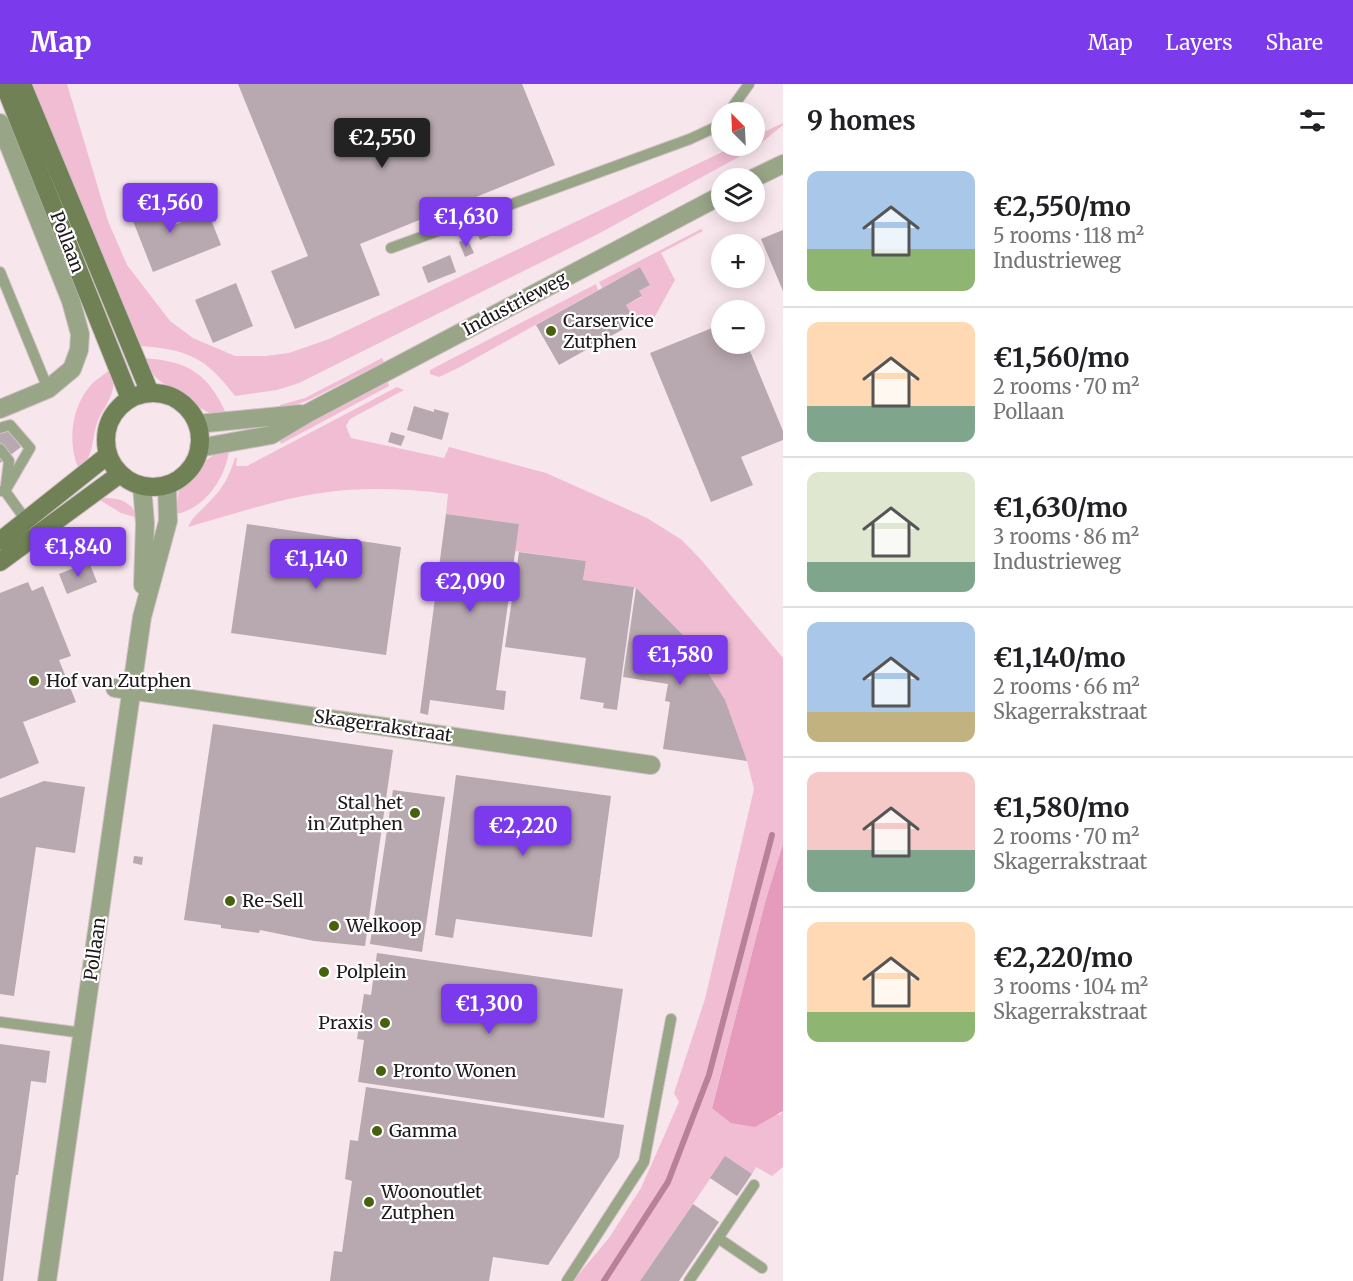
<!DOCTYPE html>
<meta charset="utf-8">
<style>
:root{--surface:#fff;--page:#f2f2f2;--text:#202124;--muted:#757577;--line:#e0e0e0;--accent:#7c3aed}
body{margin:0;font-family:Merriweather,serif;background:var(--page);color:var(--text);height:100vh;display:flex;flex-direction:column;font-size:22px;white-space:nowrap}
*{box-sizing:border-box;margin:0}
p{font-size:20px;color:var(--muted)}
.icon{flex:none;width:33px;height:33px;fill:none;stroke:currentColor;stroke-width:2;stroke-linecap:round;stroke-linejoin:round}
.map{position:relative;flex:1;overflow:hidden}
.side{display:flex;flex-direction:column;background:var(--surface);width:570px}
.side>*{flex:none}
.needle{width:39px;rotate:336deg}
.tools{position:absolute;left:711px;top:18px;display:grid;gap:12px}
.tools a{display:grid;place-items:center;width:54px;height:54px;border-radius:50%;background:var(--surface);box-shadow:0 3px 15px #0003;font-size:30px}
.price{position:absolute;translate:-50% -51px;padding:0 14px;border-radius:6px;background:var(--accent);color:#fff;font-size:20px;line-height:39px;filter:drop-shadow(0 2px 3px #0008)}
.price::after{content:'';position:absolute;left:50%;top:36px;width:18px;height:14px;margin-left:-9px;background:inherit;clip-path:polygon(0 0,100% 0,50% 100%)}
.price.selected{background:#222;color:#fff}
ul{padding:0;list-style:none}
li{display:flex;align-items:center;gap:18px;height:150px;padding:0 24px}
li+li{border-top:2px solid var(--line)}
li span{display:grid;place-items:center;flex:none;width:168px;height:120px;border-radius:12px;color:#555}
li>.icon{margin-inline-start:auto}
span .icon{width:72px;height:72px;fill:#fffc;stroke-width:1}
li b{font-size:26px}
h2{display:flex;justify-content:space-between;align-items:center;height:72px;padding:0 24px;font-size:26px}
header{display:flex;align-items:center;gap:36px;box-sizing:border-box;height:84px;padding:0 30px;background:var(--accent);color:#fff}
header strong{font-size:28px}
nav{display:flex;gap:33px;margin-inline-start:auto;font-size:21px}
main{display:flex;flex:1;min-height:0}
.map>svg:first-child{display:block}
.green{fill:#f1bdd3}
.forest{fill:#e69abc}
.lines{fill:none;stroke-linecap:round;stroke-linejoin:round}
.stream{stroke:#b98199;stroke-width:6}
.building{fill:#b8a8af}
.lane-casing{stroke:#d1c1c7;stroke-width:12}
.street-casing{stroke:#d1c1c7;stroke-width:20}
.secondary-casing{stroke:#d1c1c7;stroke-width:20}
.lane{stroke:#98a586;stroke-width:10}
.street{stroke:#98a586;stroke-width:18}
.secondary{stroke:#708255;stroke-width:18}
.poi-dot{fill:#48610f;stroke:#fff;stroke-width:2}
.labels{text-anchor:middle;stroke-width:4.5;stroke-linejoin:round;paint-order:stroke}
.street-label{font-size:18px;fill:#1f191b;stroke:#fff}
.poi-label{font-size:18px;fill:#1f191b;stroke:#fff;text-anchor:start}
</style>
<header>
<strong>Map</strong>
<nav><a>Map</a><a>Layers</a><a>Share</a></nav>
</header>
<main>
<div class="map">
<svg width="783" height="1197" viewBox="0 0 783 1197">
<rect width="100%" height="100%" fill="#f8e6ed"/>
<!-- green -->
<g class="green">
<path d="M32 0H67L108 137 127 181 170 237 193 254 235 272H265L289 269 329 255 735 62H754L755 52 783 39V41L755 64 598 150 299 299 277 306 235 312C205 273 189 266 141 262Z"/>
<polygon points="701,145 703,147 661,169 675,196 649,243 636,238 626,221 642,213 639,207 650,201 640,183 602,204 599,198"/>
<polygon points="596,200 598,206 460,283 439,293 430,290 430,286"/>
<path d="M143 274C188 277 208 289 227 331 203 333 199 320 182 308 178 306 172 304 168 302 155 296 150 286 143 274Z"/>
<polygon points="382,274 384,278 309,316 280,326 280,321 305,314"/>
<path d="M110 286C111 292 114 298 113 304 111 317 101 327 97 339 91 358 95 370 79 386 67 359 71 323 91 301 96 295 104 291 110 286Z"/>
<polygon points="388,298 389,302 281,360 279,355"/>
<path d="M397 303 404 306 350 335 346 342 351 354 444 374 449 363 546 389 647 434 682 456 703 478 783 574V760L766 815 712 1023 780 1031 783 1027V1083L772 1092 756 1083 752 1090 725 1073 640 1197H573L609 1154 641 1104 679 1018 674 1009 705 915 754 705 747 677 686 554 634 503 583 496 586 477 515 467 519 440 446 430 448 410C408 405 368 403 328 408 280 414 234 430 188 443 193 432 201 427 209 418 222 406 230 391 235 374H237L236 382H247Z"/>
<path d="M229 366C226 393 205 425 176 430L179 406 201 380 215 370Z"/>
<path d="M106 414C122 414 132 419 138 434L121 429 98 415Z"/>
</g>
<!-- forest -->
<polygon class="forest" points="783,760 783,1027 755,1043 731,1039 712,1024 766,815"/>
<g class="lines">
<!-- stream -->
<polyline class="stream" points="604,1197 668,1098 709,991 772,751"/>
</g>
<!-- building -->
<g class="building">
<polygon points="238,0 522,0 555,81 360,160 380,211 295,245 271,187 308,172"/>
<polygon points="155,108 169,143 208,128 221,161 153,188 126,119"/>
<polygon points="491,142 495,150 480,156 477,148"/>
<polygon points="783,146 783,207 761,155"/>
<polygon points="467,154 474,169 465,173 459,158"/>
<polygon points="450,171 456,188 428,199 422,183"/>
<polygon points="640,183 650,201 639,207 642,212 626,221 636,238 559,281 536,241"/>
<polygon points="236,199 253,242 213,259 195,216"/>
<polygon points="722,240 722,260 747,260 783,347 783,356 741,373 753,401 711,418 650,269"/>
<polygon points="414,322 434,328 434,325 449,329 442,356 407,346"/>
<polygon points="7,343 21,363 0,379 0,348"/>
<polygon points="391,348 405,352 401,362 388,358"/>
<polygon points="446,430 519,440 496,606 506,607 504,626 430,616 428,631 420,629"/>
<polygon points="247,440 401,463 386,571 231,549"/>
<polygon points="519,468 586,477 583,496 634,503 617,626 603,624 604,619 580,615 586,574 505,563"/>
<polygon points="89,478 97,498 67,510 59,490"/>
<polygon points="28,498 32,507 43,502 71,572 59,576 76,618 23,638 39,679 0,695 0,509"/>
<polygon points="636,504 686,554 725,616 747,677 663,665 670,618 665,617 668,600 623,593"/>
<polygon points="213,640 393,666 365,862 314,857 260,846 259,849 221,844 221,841 184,836"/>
<polygon points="456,691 611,712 592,853 456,835 453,854 435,851"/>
<polygon points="44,697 85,703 75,769 36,763 14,912 0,910 0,714"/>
<polygon points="393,706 445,713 422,868 370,860"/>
<polygon points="134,772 143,773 142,781 133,779"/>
<polygon points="377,869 623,905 604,1034 358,998 364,956 357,955 364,910 371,911"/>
<polygon points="0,960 50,967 46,999 31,997 18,1091 16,1091 3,1197 0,1197"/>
<polygon points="366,1003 624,1041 619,1073 548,1181 493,1173 489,1197 330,1197 334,1167 342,1168 352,1097 345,1095 350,1056 358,1057"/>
<polygon points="725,1072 752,1090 737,1112 710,1094"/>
<polygon points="693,1120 719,1138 679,1197 640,1197"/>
</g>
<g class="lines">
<!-- lane casing -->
<g class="lane-casing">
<g id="lane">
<polyline points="729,28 749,0"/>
<polyline points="391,164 690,55 716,43 722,37"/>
<polyline points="0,188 48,305"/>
<polyline points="0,344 10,341 30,364 5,407"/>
<polyline points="0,365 9,377 6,401"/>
<polyline points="0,407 5,407 28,439"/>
<polyline points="0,938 83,949"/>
<polyline points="718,1154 762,1184"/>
<polyline points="567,1197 644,1078 671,935"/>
<polyline points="689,1197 754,1101"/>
</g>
</g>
<!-- street casing -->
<g class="street-casing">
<g id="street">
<polyline points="0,39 71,217 80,250 79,266 72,285 48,305 0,325"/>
<polyline points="754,94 783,80"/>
<polyline points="197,340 300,330"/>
<polyline points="199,364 271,351 308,329 722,111"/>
<polyline points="142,402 145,439 143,501"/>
<polyline points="115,604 651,681"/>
<polyline points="47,1197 142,533 168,437 167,401"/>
</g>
</g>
<!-- secondary casing -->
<g class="secondary-casing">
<g id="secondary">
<polyline points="4,0 130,315"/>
<polyline points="22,0 150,309"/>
<circle cx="153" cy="356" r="47"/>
<polyline points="0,457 108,371"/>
<polyline points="0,478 120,390"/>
</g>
</g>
<!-- lane -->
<use href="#lane" class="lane"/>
<!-- street -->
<use href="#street" class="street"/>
<!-- secondary -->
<use href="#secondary" class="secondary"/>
</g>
<!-- markers -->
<g class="poi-dot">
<circle cx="551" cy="247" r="6"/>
<circle cx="34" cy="597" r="6"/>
<circle cx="415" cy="729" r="6"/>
<circle cx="230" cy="817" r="6"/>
<circle cx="334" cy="842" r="6"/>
<circle cx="324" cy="888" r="6"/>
<circle cx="385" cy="939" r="6"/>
<circle cx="381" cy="987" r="6"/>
<circle cx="377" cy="1047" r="6"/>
<circle cx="369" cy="1118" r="6"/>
</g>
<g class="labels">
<!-- street labels -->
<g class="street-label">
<text transform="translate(67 158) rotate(69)" y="6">Pollaan</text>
<text transform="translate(515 220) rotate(-28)" y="6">Industrieweg</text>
<text transform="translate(383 642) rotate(8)" y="6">Skagerrakstraat</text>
<text transform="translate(95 865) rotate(-82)" y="6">Pollaan</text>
</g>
<!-- poi labels -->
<g class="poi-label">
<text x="563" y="243">Carservice<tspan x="563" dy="21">Zutphen</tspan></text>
<text x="46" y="603">Hof van Zutphen</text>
<text x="403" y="725" text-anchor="end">Stal het<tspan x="403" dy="21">in Zutphen</tspan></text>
<text x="242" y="823">Re-Sell</text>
<text x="346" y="848">Welkoop</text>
<text x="336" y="894">Polplein</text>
<text x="373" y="945" text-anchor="end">Praxis</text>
<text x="393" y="993">Pronto Wonen</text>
<text x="389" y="1053">Gamma</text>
<text x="381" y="1114">Woonoutlet<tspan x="381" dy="21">Zutphen</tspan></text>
</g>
</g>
</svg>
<div class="tools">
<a><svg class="needle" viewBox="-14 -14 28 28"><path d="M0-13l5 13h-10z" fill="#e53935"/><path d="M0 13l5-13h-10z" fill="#757577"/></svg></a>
<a><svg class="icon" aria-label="layers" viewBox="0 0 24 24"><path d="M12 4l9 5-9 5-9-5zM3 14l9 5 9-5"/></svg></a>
<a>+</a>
<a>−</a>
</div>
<b class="price selected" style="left:382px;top:85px">€2,550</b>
<b class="price" style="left:170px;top:150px">€1,560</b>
<b class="price" style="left:466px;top:164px">€1,630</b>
<b class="price" style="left:78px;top:494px">€1,840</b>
<b class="price" style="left:316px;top:506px">€1,140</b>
<b class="price" style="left:470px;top:529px">€2,090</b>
<b class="price" style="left:680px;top:602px">€1,580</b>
<b class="price" style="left:523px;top:773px">€2,220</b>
<b class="price" style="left:489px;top:951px">€1,300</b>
</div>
<section class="side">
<h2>9 homes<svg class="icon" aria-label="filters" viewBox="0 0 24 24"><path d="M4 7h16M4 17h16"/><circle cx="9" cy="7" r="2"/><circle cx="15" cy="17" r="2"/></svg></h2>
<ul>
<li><span style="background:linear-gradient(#a9c7e8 65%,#8fb573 0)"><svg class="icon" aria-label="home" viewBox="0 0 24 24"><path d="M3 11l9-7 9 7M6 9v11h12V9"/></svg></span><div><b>€2,550/mo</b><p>5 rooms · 118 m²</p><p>Industrieweg</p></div></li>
<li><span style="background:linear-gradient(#ffd9b3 70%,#7fa58c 0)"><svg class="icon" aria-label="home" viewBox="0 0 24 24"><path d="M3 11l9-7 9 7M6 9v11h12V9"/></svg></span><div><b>€1,560/mo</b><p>2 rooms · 70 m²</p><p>Pollaan</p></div></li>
<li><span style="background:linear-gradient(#dfe7d0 75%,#7fa58c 0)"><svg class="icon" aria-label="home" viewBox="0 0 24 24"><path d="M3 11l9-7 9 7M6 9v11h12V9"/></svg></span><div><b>€1,630/mo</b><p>3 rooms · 86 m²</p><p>Industrieweg</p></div></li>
<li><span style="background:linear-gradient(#a9c7e8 75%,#c2b280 0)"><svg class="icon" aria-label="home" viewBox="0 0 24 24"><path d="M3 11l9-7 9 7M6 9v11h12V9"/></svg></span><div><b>€1,140/mo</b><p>2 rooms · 66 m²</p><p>Skagerrakstraat</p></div></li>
<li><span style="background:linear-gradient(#f6c9c9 65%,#7fa58c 0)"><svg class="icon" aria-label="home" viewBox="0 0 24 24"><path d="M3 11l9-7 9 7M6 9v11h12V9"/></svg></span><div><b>€1,580/mo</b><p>2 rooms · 70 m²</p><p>Skagerrakstraat</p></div></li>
<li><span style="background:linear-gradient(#ffd9b3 75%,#8fb573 0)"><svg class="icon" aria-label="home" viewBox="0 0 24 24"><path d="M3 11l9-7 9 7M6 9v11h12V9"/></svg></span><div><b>€2,220/mo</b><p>3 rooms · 104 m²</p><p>Skagerrakstraat</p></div></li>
</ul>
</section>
</main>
